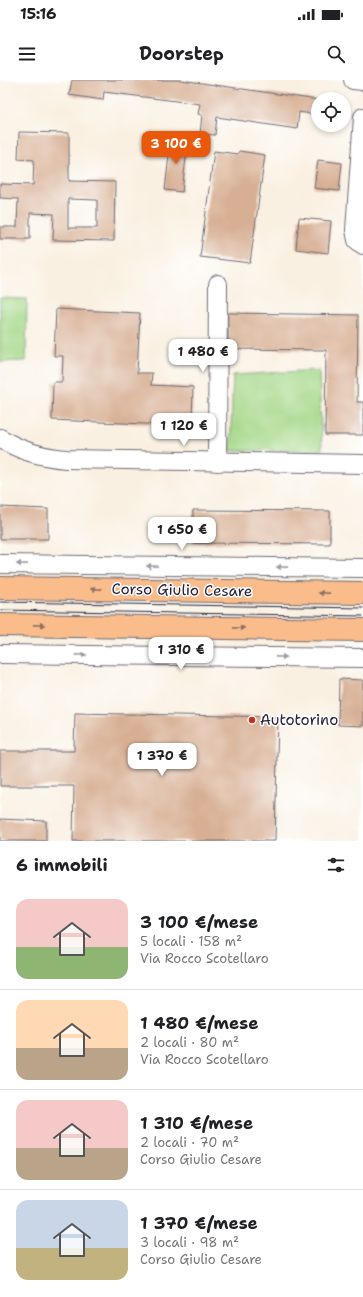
<!DOCTYPE html>
<html lang="it">
<meta charset="utf-8">
<style>
:root{--surface:#fff;--page:#f6f6f6;--text:#202124;--muted:#757577;--line:#e0e0e0;--accent:#ea580c}
body{margin:0;font-family:"Shantell Sans",sans-serif;background:var(--page);color:var(--text);height:100vh;display:flex;flex-direction:column;font-size:15px;white-space:nowrap}
*{box-sizing:border-box;margin:0}
p{font-size:13px;color:var(--muted)}
.icon{flex:none;width:22px;height:22px;fill:none;stroke:currentColor;stroke-width:2;stroke-linecap:round;stroke-linejoin:round}
.map{position:relative;height:761px;overflow:hidden}
.panel{display:flex;flex-direction:column;background:var(--surface);flex:1}
.panel>*{flex:none}
.tools{position:absolute;left:311px;top:12px;display:grid;gap:8px}
.tools a{display:grid;place-items:center;width:40px;height:40px;border-radius:50%;background:var(--surface);box-shadow:0 2px 6px #0003;font-size:20px}
.price{position:absolute;translate:-50% -34px;padding:0 9px;border-radius:8px;background:#fff;color:#222;font-size:13px;line-height:26px;filter:drop-shadow(0 1px 2px #0008)}
.price::after{content:'';position:absolute;left:50%;top:24px;width:12px;height:9px;margin-left:-6px;background:inherit;clip-path:polygon(0 0,100% 0,50% 100%)}
.price.selected{background:var(--accent);color:#fff}
ul{padding:0;list-style:none}
li{display:flex;align-items:center;gap:12px;height:100px;padding:0 16px}
li+li{border-top:1px solid var(--line)}
li span{display:grid;place-items:center;flex:none;width:112px;height:80px;border-radius:12px;color:#555}
li>.icon{margin-inline-start:auto}
span .icon{width:48px;height:48px;fill:#fffc;stroke-width:1}
li b{font-size:17px}
h2{display:flex;justify-content:space-between;align-items:center;height:48px;padding:0 16px;font-size:17px}
.status{display:flex;justify-content:space-between;align-items:center;height:28px;padding:0 20px;background:var(--surface);direction:ltr}
.status svg{height:11px;fill:currentColor}
header{display:flex;justify-content:space-between;align-items:center;height:52px;padding:0 16px;background:var(--surface);font-size:18px;font-weight:700}
.map>svg:first-child{display:block}
.green{fill:#a4d787;stroke:#637c61}
.building{fill:#d7af93;fill-rule:evenodd}
.lines{fill:none;stroke-linecap:round;stroke-linejoin:round}
.minor-casing{stroke:#6d6a75;stroke-width:20}
.primary-casing{stroke:#6d6a75;stroke-width:24}
.minor{stroke:#fff;stroke-width:18}
.primary{stroke:#f9bc8a;stroke-width:22}
.tram{stroke:#22223b;stroke-width:1}
.oneway{fill:#9c9ca7}
.oneway2{fill:#8e6f62}
.poi-dot{fill:#c8321e;stroke:#fff;stroke-width:1.5}
.labels{text-anchor:middle;stroke-width:3;stroke-linejoin:round;paint-order:stroke}
.street-label{font-size:15px;fill:#22223b;stroke:#fff}
.poi-label{font-size:15px;fill:#22223b;stroke:#fff;text-anchor:start}
</style>
<div class="status"><b>15:16</b><svg viewBox="0 0 49 12"><path d="M0 12V9h3v3zM5 12V6h3v6zM10 12V3h3v9zM15 12V0h3v12zM26 1h20v11H26zM47 4h2v5h-2z"/></svg></div>
<header><svg class="icon" aria-label="menu" viewBox="0 0 24 24"><path d="M4 6h16M4 12h16M4 18h16"/></svg>Doorstep<svg class="icon" aria-label="search" viewBox="0 0 24 24"><circle cx="10" cy="10" r="6"/><path d="M15 15l6 6"/></svg></header>
<div class="map">
<svg width="363" height="761" viewBox="0 0 363 761">
<rect width="100%" height="100%" fill="#fff"/>
<filter id="ink" filterUnits="userSpaceOnUse"><feTurbulence type="fractalNoise" baseFrequency=".025" numOctaves="2"/><feDisplacementMap in="SourceGraphic" scale="8" xChannelSelector="R" yChannelSelector="G"/><feConvolveMatrix kernelMatrix="1 2 1 2 8 2 1 2 1" color-interpolation-filters="sRGB"/></filter>
<filter id="wash" filterUnits="userSpaceOnUse"><feTurbulence type="fractalNoise" baseFrequency=".012" numOctaves="4" result="noise"/><feDisplacementMap in="SourceGraphic" scale="16" xChannelSelector="R" yChannelSelector="G"/><feGaussianBlur stdDeviation="0.9" result="paint"/><feColorMatrix in="noise" values="0 0 0 0 0 0 0 0 0 0 0 0 0 0 0 0 0 1.4 0 .05"/><feComposite in="paint" operator="in"/></filter>
<g filter="url(#wash)">
<rect width="100%" height="100%" fill="#f9f0e1"/>
<!-- green -->
<g class="green">
<polygon points="0,218 27,219 26,281 0,282"/>
<polygon points="319,290 322,370 230,371 233,295"/>
</g>
<g id="blocks">
<!-- building -->
<g class="building">
<polygon points="72,0 181,0 318,20 318,35 299,32 297,49 217,37 215,55 200,54 202,35 198,34 200,24 104,12 103,20 69,15"/>
<path d="M19 52 69 53V101L115 102 114 161 53 160 54 134 30 133V159H0V147H17L18 119 0 118V104L33 105 34 80 18 79ZM68 119 97 120V148H68Z"/>
<polygon points="171,58 188,60 182,112 165,110"/>
<polygon points="214,71 238,74 239,71 265,75 250,183 200,177"/>
<polygon points="318,80 342,83 339,111 314,108"/>
<polygon points="299,138 331,141 328,173 296,169"/>
<polygon points="56,229 140,233 137,293 152,293 151,305 193,307 192,346 52,340 53,302 62,302 63,276 54,276"/>
<polygon points="228,233 358,235 357,322 363,322 363,355 325,355 326,270 228,269"/>
<polygon points="0,427 48,429 48,459 0,459"/>
<polygon points="193,430 330,431 330,464 193,463"/>
<polygon points="339,599 363,600 363,646 338,645"/>
<polygon points="75,633 278,637 275,761 73,761 74,706 0,706 0,671 74,671"/>
<polygon points="0,739 46,741 46,761 0,761"/>
</g>
</g>
</g>
<g filter="url(#ink)">
<use href="#blocks" fill-opacity="0" stroke="#6d6a75" stroke-width="1"/>
<g class="lines">
<!-- minor casing -->
<g class="minor-casing">
<g id="minor">
<polyline points="353,0 363,1"/>
<polyline points="363,37 355,150 357,160 363,165"/>
<path d="M0 358C20 371 42 377 66 379L363 384"/>
<polyline points="217,382 218,204"/>
<polyline points="0,484 363,488"/>
<polyline points="0,574 363,578"/>
</g>
</g>
<!-- primary casing -->
<g class="primary-casing">
<g id="primary">
<polyline points="0,508 363,513"/>
<polyline points="0,545 363,550"/>
</g>
</g>
<!-- minor -->
<use href="#minor" class="minor"/>
<!-- primary -->
<use href="#primary" class="primary"/>
<!-- tram -->
<g class="tram">
<polyline points="0,522 363,528"/>
<polyline points="0,530 363,536"/>
</g>
</g>
<!-- one-way arrows -->
<defs><path id="oneway-solid" d="M-6-.8H1V-3.2L6.5 0L1 3.2V.8H-6Z"/></defs>
<g class="oneway">
<use href="#oneway-solid" transform="translate(22 484) rotate(-179)"/>
<use href="#oneway-solid" transform="translate(152 486) rotate(-179)"/>
<use href="#oneway-solid" transform="translate(282 487) rotate(-179)"/>
<use href="#oneway-solid" transform="translate(81 575) rotate(1)"/>
<use href="#oneway-solid" transform="translate(281 577) rotate(1)"/>
</g>
<g class="oneway2">
<use href="#oneway-solid" transform="translate(96 509) rotate(-179)"/>
<use href="#oneway-solid" transform="translate(324 513) rotate(-179)"/>
<use href="#oneway-solid" transform="translate(39 545) rotate(1)"/>
<use href="#oneway-solid" transform="translate(239 548) rotate(1)"/>
</g>
</g>
<!-- markers -->
<circle class="poi-dot" cx="252" cy="640" r="4"/>
<g class="labels">
<!-- street labels -->
<g class="street-label">
<text transform="translate(182 510) rotate(1)" y="5">Corso Giulio Cesare</text>
</g>
<!-- poi labels -->
<g class="poi-label">
<text x="260" y="645">Autotorino</text>
</g>
</g>
</svg>
<div class="tools">
<a><svg class="icon" aria-label="locate" viewBox="0 0 24 24"><circle cx="12" cy="12" r="6"/><path d="M12 2v4M12 18v4M2 12h4M18 12h4"/></svg></a>
</div>
<b class="price selected" style="left:176px;top:85px">3 100 €</b>
<b class="price" style="left:203px;top:293px">1 480 €</b>
<b class="price" style="left:184px;top:367px">1 120 €</b>
<b class="price" style="left:182px;top:471px">1 650 €</b>
<b class="price" style="left:181px;top:591px">1 310 €</b>
<b class="price" style="left:162px;top:697px">1 370 €</b>
</div>
<section class="panel">
<h2>6 immobili<svg class="icon" aria-label="filters" viewBox="0 0 24 24"><path d="M4 7h16M4 17h16"/><circle cx="9" cy="7" r="2"/><circle cx="15" cy="17" r="2"/></svg></h2>
<ul>
<li><span style="background:linear-gradient(#f6c9c9 60%,#8fb573 0)"><svg class="icon" aria-label="home" viewBox="0 0 24 24"><path d="M3 11l9-7 9 7M6 9v11h12V9"/></svg></span><div><b>3 100 €/mese</b><p>5 locali · 158 m²</p><p>Via Rocco Scotellaro</p></div></li>
<li><span style="background:linear-gradient(#ffd9b3 60%,#b9a48a 0)"><svg class="icon" aria-label="home" viewBox="0 0 24 24"><path d="M3 11l9-7 9 7M6 9v11h12V9"/></svg></span><div><b>1 480 €/mese</b><p>2 locali · 80 m²</p><p>Via Rocco Scotellaro</p></div></li>
<li><span style="background:linear-gradient(#f6c9c9 60%,#b9a48a 0)"><svg class="icon" aria-label="home" viewBox="0 0 24 24"><path d="M3 11l9-7 9 7M6 9v11h12V9"/></svg></span><div><b>1 310 €/mese</b><p>2 locali · 70 m²</p><p>Corso Giulio Cesare</p></div></li>
<li><span style="background:linear-gradient(#c9d6e8 60%,#c2b280 0)"><svg class="icon" aria-label="home" viewBox="0 0 24 24"><path d="M3 11l9-7 9 7M6 9v11h12V9"/></svg></span><div><b>1 370 €/mese</b><p>3 locali · 98 m²</p><p>Corso Giulio Cesare</p></div></li>
</ul>
</section>
